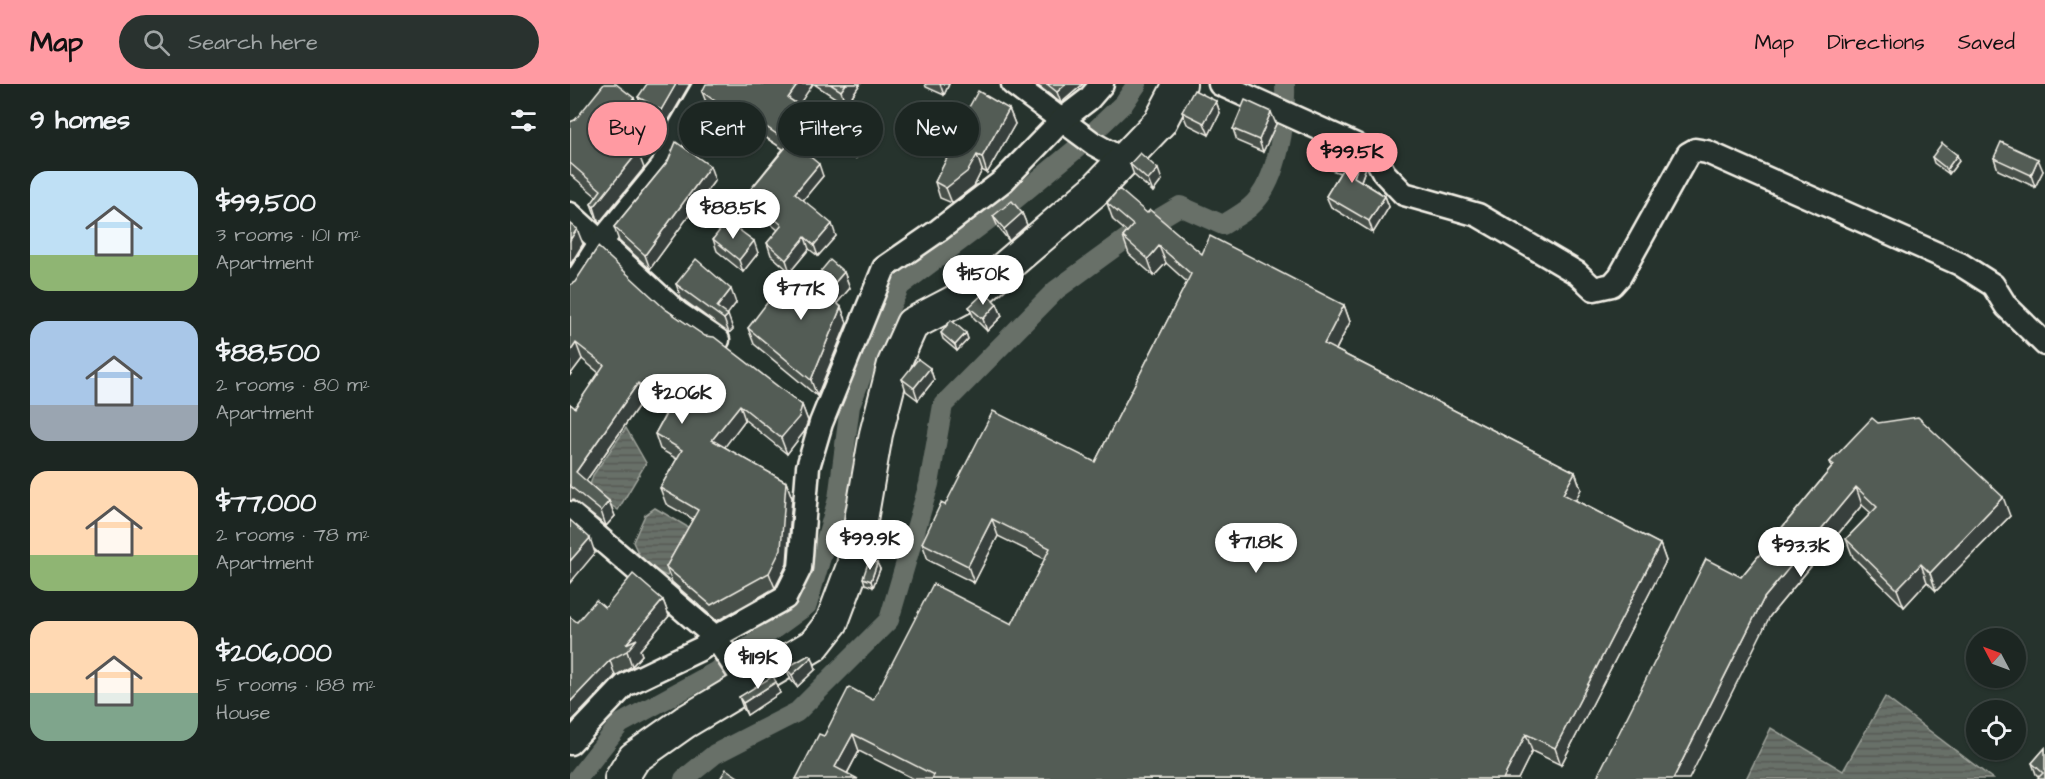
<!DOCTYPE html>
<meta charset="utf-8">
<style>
:root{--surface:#1c2622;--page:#29322f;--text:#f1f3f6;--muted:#a0a5a5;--line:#3a4340;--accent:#ff9aa2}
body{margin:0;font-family:"Architects Daughter",sans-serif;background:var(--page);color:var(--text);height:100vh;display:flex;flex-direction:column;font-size:22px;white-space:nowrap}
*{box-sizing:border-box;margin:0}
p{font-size:20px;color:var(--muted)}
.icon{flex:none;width:33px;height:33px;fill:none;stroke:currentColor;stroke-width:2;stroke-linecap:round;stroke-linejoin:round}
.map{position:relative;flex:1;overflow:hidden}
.details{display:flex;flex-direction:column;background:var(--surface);width:570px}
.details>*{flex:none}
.guide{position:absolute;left:18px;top:18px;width:570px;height:54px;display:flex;gap:12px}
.needle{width:39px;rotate:311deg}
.buttons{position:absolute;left:1396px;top:544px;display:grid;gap:12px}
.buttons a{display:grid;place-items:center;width:60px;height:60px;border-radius:50%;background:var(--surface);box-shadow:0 2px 4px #0004,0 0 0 2px var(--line);font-size:30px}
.price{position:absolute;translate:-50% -51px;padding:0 14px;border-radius:21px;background:#fff;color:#222;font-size:20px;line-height:39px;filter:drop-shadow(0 2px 3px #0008)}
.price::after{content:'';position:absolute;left:50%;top:36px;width:18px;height:14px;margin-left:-9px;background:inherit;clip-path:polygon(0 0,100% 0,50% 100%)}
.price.on{background:var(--accent);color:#111}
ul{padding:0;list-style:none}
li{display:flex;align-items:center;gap:18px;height:150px;padding:0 30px}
li span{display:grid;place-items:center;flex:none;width:168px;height:120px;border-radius:18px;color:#555}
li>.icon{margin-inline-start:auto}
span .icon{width:72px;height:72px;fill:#fffc;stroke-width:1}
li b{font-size:26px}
h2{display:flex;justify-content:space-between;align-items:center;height:72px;padding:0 30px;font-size:26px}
.tag{padding:0 21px;border-radius:27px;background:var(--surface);box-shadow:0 2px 4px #0004,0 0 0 2px var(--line);font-size:21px;line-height:54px}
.tag.on{background:var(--accent);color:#111}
header{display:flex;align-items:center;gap:36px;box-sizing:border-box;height:84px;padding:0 30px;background:var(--accent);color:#111}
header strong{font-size:28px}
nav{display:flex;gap:33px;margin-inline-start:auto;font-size:21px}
.search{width:420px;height:54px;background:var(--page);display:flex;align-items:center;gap:15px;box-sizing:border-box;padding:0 21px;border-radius:33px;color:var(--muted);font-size:22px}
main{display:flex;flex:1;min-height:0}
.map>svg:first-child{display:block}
.water{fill:url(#water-rules);stroke:#9fa39b;stroke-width:1.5}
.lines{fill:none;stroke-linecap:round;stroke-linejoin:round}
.canal{stroke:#676f68;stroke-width:20}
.street-casing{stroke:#f4f1e8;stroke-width:27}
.secondary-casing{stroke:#f4f1e8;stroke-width:36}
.street{stroke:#26332d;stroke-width:22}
.secondary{stroke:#26332d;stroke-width:32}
.wall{fill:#474f49;stroke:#f4f1e8;stroke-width:1.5}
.shaded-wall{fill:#39403c;stroke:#f4f1e8;stroke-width:1.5}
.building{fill:#525c55;stroke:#f4f1e8;stroke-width:1.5}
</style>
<header>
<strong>Map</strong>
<div class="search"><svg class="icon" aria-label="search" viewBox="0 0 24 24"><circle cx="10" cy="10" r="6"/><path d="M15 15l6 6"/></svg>Search here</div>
<nav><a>Map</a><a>Directions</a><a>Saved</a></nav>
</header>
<main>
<section class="details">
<h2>9 homes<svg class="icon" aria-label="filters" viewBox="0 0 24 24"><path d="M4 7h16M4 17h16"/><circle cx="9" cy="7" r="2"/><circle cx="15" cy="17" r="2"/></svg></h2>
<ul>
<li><span style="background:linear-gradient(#bfe0f5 70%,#8fb573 0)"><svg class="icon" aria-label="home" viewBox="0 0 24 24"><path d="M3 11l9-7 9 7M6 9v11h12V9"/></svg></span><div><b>$99,500</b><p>3 rooms · 101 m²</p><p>Apartment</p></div></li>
<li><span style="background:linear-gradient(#a9c7e8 70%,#9aa5b1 0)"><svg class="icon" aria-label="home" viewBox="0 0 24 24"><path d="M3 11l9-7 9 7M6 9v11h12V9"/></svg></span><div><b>$88,500</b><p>2 rooms · 80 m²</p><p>Apartment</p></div></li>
<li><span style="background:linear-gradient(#ffd9b3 70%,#8fb573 0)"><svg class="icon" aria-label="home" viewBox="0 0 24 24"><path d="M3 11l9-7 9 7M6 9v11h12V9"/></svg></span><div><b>$77,000</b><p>2 rooms · 78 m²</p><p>Apartment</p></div></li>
<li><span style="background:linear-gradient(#ffd9b3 60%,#7fa58c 0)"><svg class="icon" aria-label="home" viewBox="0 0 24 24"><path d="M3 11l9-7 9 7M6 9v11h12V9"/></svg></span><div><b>$206,000</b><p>5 rooms · 188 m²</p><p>House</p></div></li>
</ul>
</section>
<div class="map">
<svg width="1475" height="695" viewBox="0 0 1475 695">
<defs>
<pattern id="water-rules" width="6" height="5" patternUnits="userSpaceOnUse" patternTransform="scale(1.5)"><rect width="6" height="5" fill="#676f68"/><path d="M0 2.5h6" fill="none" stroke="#565a55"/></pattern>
</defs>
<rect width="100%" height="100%" fill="#26332d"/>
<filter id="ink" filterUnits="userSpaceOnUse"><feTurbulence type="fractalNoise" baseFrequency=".0167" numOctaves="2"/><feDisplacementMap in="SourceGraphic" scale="12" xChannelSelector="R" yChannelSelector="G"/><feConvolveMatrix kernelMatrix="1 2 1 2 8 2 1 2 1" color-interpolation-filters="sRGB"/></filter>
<g filter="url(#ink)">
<!-- water -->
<g class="water">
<polygon points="56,344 76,379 48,426 24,409 20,401 23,391"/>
<polygon points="85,424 123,446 97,492 74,482 63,458 75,431"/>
<polygon points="1315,613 1423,695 1176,695 1201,644 1273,687"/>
</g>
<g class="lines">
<!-- canal -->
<g class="canal">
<polyline points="7,695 50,640 145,588 237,521 268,415 280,322 310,243 330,202 443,117 506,65 554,19 567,0"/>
<path d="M114 695 145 670 227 628 319 536 359 400 373 321 486 206 560 152 610 122 653 141C662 135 672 130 680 123 709 98 716 36 715 0"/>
</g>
<!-- street casing -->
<g class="street-casing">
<g id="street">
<polyline points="443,0 524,60 553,76"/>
<polyline points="650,0 784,60 806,74 814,89 834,110 908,131 1007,189 1024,205 1042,201 1050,192 1118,70 1125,66 1137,68 1390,180 1423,201 1436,222 1475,260"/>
<polyline points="0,130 108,229 148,256"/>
<polyline points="0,206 30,159 93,82 103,55 134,2"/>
<polyline points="0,429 145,553 177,601"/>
<polyline points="0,659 55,601 132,564 145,553 215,514 230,484 238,383 251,339 314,184 369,146 433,97 493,35 519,15 532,0"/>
</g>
</g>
<!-- secondary casing -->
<g class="secondary-casing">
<polyline id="secondary" points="51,695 64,674 115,638 244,561 262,538 283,482 306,350 324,280 342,240 411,204 524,107 590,38 610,0"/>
</g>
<!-- street -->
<use href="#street" class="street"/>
<!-- secondary -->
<use href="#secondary" class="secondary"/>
</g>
<!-- wall -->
<g class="wall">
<polygon points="120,0 96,41 74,27 68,13"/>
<polygon points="244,0 290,0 276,21"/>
<polygon points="355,0 379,0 374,11 356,3"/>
<polygon points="466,0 513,0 491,19"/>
<polygon points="132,8 229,21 240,39 225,61 253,92 233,116 266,152 248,172 239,165 220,188 201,171 197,159 208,146 180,123 176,111 213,65 163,32 160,38 138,23"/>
<polygon points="64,14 69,29 51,53 74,84 29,139 27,136 21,120 27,113 0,90 0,38"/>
<polygon points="646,17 650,29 639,51 617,40 612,28"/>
<polygon points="439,25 445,40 417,89 412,86 404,102 382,119 370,114 365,98 383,63 381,56"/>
<polygon points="251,35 301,57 286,74 255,47"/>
<polygon points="706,40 693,68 667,57 663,45"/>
<polygon points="1387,71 1389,77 1379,90 1364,79 1362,73"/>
<polygon points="754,73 796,83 791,97 815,112 819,123 803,149 761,123 756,112 770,89 758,85"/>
<polygon points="1424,74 1473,87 1465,103 1428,86"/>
<polygon points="98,77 145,96 80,185 49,157 44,143"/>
<polygon points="560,80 592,96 583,108 564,91"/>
<polygon points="537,119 577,129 632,170 774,221 780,238 766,266 1005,388 1011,405 1005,416 1090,460 1096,477 991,681 962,667 948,695 344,695 289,667 277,690 226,695 254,652 303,616 442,540 475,475 428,452 404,499 358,476 352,459 375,421 525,378 617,198 596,179 584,192 559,170 553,153 557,148 543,136"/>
<polygon points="452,129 457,141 439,157 428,143 423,132"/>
<polygon points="143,155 188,169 173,188 147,167"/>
<polygon points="274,188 280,204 267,219 271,223 277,239 247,312 184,260 178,244 230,212"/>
<polygon points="106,200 166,219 157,230 163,245 159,249 111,214"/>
<polygon points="0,201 95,225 232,321 238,337 234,348 217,370 175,336 154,363 216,398 222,414 217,480 205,504 147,537 102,498 96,483 123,435 96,420 90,404 107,375 90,365 85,350 95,331 74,314 16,397 39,417 45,432 36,442 3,416 0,417 0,320 5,324 29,289 12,275 0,291"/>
<polygon points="427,220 432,232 417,247 404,234 399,223"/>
<polygon points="371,249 396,249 398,255 387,267 373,255"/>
<polygon points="360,284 364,296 348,316 336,307 332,295"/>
<polygon points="1308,339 1440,432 1366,507 1357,498 1334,523 1283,473 1276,455 1301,429 1292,421 1200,532 1171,493 1262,383 1260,378"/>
<polygon points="307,479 310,485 303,503 295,500 293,494"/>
<polygon points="93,516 99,532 70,566 72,571 62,582 45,592 7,538 35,524"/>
<polygon points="242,573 246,585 227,603 221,596 216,584"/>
<polygon points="206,598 210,609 177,631 173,624 169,613"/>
<polygon points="1475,664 1475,695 1469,693 1466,690 1462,679"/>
</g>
<!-- shaded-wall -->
<g class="shaded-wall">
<polygon points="106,0 120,0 96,41 91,26"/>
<polygon points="228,0 243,0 224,28 218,14"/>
<polygon points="276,0 290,0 276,21 271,7"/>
<polygon points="370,0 379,0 374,11"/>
<polygon points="496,0 513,0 491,19 487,8"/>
<polygon points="64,14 69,29 46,59 40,44"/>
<polygon points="158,17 163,32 160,38 154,23"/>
<polygon points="646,17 650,29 639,51 634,39"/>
<polygon points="235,25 240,39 219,69 214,55"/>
<polygon points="439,25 445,40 417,89 412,73"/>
<polygon points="701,28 706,40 693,68 689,56"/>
<polygon points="296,45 301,57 286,74 282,62"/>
<polygon points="68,68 74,84 29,139 24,123"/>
<polygon points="407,71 412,86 404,102 382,119 376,104"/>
<polygon points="1387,71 1389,77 1379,90 1377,85"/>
<polygon points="791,72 796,83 788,105 784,93"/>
<polygon points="1468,75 1473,87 1465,103 1461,91"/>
<polygon points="249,80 253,92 229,121 225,109"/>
<polygon points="140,82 145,96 80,185 75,171"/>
<polygon points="588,85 592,96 583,108 578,96"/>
<polygon points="815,112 819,123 803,149 799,137"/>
<polygon points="452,129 457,141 439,157 434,145"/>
<polygon points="262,140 266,152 248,172 244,161"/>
<polygon points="7,145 13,160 0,181 0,156"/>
<polygon points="235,153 239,165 220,188 216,176"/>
<polygon points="184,157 188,169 173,188 169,176"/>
<polygon points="589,162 596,179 584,192 578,175"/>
<polygon points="274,188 280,204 262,225 256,209"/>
<polygon points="161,205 166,219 154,235 147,223"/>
<polygon points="427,220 432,232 417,247 413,235"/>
<polygon points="774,221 780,238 760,277 754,260"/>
<polygon points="271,223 277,239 247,312 241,296"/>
<polygon points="158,231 163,245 159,249 154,235"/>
<polygon points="396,249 398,255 387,267 385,261"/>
<polygon points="6,259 12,275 0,291 0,268"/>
<polygon points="360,284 364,296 348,316 344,304"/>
<polygon points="68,299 74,314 11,404 6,388"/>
<polygon points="170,321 175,336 148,372 142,356"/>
<polygon points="232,321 238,337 234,348 217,370 211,354"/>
<polygon points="1005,388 1011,405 1000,428 993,410"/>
<polygon points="216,398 222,414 217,480 205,504 199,489"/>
<polygon points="1286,403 1292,421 1200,532 1119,695 1103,695 1194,514"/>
<polygon points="1433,413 1440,432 1366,507 1360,489"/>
<polygon points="39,417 45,432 36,442 31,427"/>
<polygon points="422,435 428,452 404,499 398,482"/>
<polygon points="20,454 25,469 0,499 0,477"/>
<polygon points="1090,460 1096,477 991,681 985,664"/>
<polygon points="307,479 310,485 303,503 301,497"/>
<polygon points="1351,480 1357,498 1334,523 1327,505"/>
<polygon points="93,516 99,532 70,566 72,571 62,582 57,567 56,560"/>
<polygon points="242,573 246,585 227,603 222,591"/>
<polygon points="40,576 45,592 0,639 0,618"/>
<polygon points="206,598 210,609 177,631 173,619"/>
<polygon points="283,650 289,667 274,695 265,683"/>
<polygon points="956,650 962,667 948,695 933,695"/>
</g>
<!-- building -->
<g class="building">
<polygon points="34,0 46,0 64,14 40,44 68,68 24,123 21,120 31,106 0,79 0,38 5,36"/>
<polygon points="77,0 106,0 91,26 68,13"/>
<polygon points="136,0 228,0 218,14 235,25 214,55 158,17 154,23 132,8"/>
<polygon points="260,0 276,0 271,7"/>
<polygon points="477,0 496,0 487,8"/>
<polygon points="624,6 646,17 634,39 612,28"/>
<polygon points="408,7 439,25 412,73 407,71 398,87 376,104 365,98 385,58 381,56"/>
<polygon points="675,16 701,28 689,56 663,45"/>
<polygon points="265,19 296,45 282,62 251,35"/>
<polygon points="761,55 791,72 784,93 815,112 799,137 756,112 775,81 754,73"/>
<polygon points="221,57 249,80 225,109 262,140 244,161 235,153 216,176 197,159 212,141 176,111"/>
<polygon points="106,58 140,82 75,171 44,143 98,77"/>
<polygon points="1431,58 1468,75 1461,91 1424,74"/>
<polygon points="1372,59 1387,71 1377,85 1362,73"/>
<polygon points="570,69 588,85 578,96 560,80"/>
<polygon points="549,105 577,129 580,126 632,170 640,152 774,221 754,260 1005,388 993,410 1090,460 985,664 956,650 933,695 362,695 364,691 283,650 265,683 288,695 226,695 249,650 254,652 279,603 303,616 363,500 442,540 480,464 422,435 398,482 352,459 371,419 375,421 423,327 525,378 621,190 589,162 578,175 553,153 563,141 537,119"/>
<polygon points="442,117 452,129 434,145 423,132"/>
<polygon points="157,137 184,157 169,176 143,155"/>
<polygon points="0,139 7,145 0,156"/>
<polygon points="28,163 95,225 135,252 144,253 232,321 229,333 211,354 170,321 142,356 216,398 211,465 199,489 141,521 96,483 128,426 90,404 112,366 85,350 100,323 68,299 6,388 39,417 31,427 0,402 0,320 5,324 34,281 6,259 0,268 0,201 5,198"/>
<polygon points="126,175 161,205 147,223 158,231 154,235 106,200"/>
<polygon points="260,176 274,188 256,209 271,223 241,296 178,244 213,198 230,212"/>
<polygon points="415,208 427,220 413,235 399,223"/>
<polygon points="381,236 396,249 385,261 371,249"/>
<polygon points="348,275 360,284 344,304 332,295"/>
<polygon points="1348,333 1433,413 1360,489 1351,480 1327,505 1276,455 1307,423 1286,403 1194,514 1103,695 1026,695 1136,475 1171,493 1264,381 1260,378 1302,334 1308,339"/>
<polygon points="0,436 20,454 0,477"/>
<polygon points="299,476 307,479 301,497 293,494"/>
<polygon points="63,490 93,516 56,560 67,555 57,567 40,576 0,618 0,533 7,538 26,516 35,524"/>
<polygon points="239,571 242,573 222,591 216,584"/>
<polygon points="203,592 206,598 173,619 169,613"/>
<polygon points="1475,664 1475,695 1467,695 1473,689 1462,679"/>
<polygon points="156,685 171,695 150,695"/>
</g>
</g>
</svg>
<div class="buttons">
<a><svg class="needle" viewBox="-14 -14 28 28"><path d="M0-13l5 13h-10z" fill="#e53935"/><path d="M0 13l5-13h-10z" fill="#a0a5a5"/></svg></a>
<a><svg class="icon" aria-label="locate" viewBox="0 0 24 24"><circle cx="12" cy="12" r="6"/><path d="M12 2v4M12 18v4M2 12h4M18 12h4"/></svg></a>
</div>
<b class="price on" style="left:782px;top:100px">$99.5K</b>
<b class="price" style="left:163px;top:156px">$88.5K</b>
<b class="price" style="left:413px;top:222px">$150K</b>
<b class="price" style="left:231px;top:237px">$77K</b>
<b class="price" style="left:112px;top:341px">$206K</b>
<b class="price" style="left:300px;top:487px">$99.9K</b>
<b class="price" style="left:686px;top:490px">$71.8K</b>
<b class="price" style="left:1231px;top:494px">$93.3K</b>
<b class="price" style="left:188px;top:606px">$119K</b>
<div class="guide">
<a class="tag on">Buy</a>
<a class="tag">Rent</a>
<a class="tag">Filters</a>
<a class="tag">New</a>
</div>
</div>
</main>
